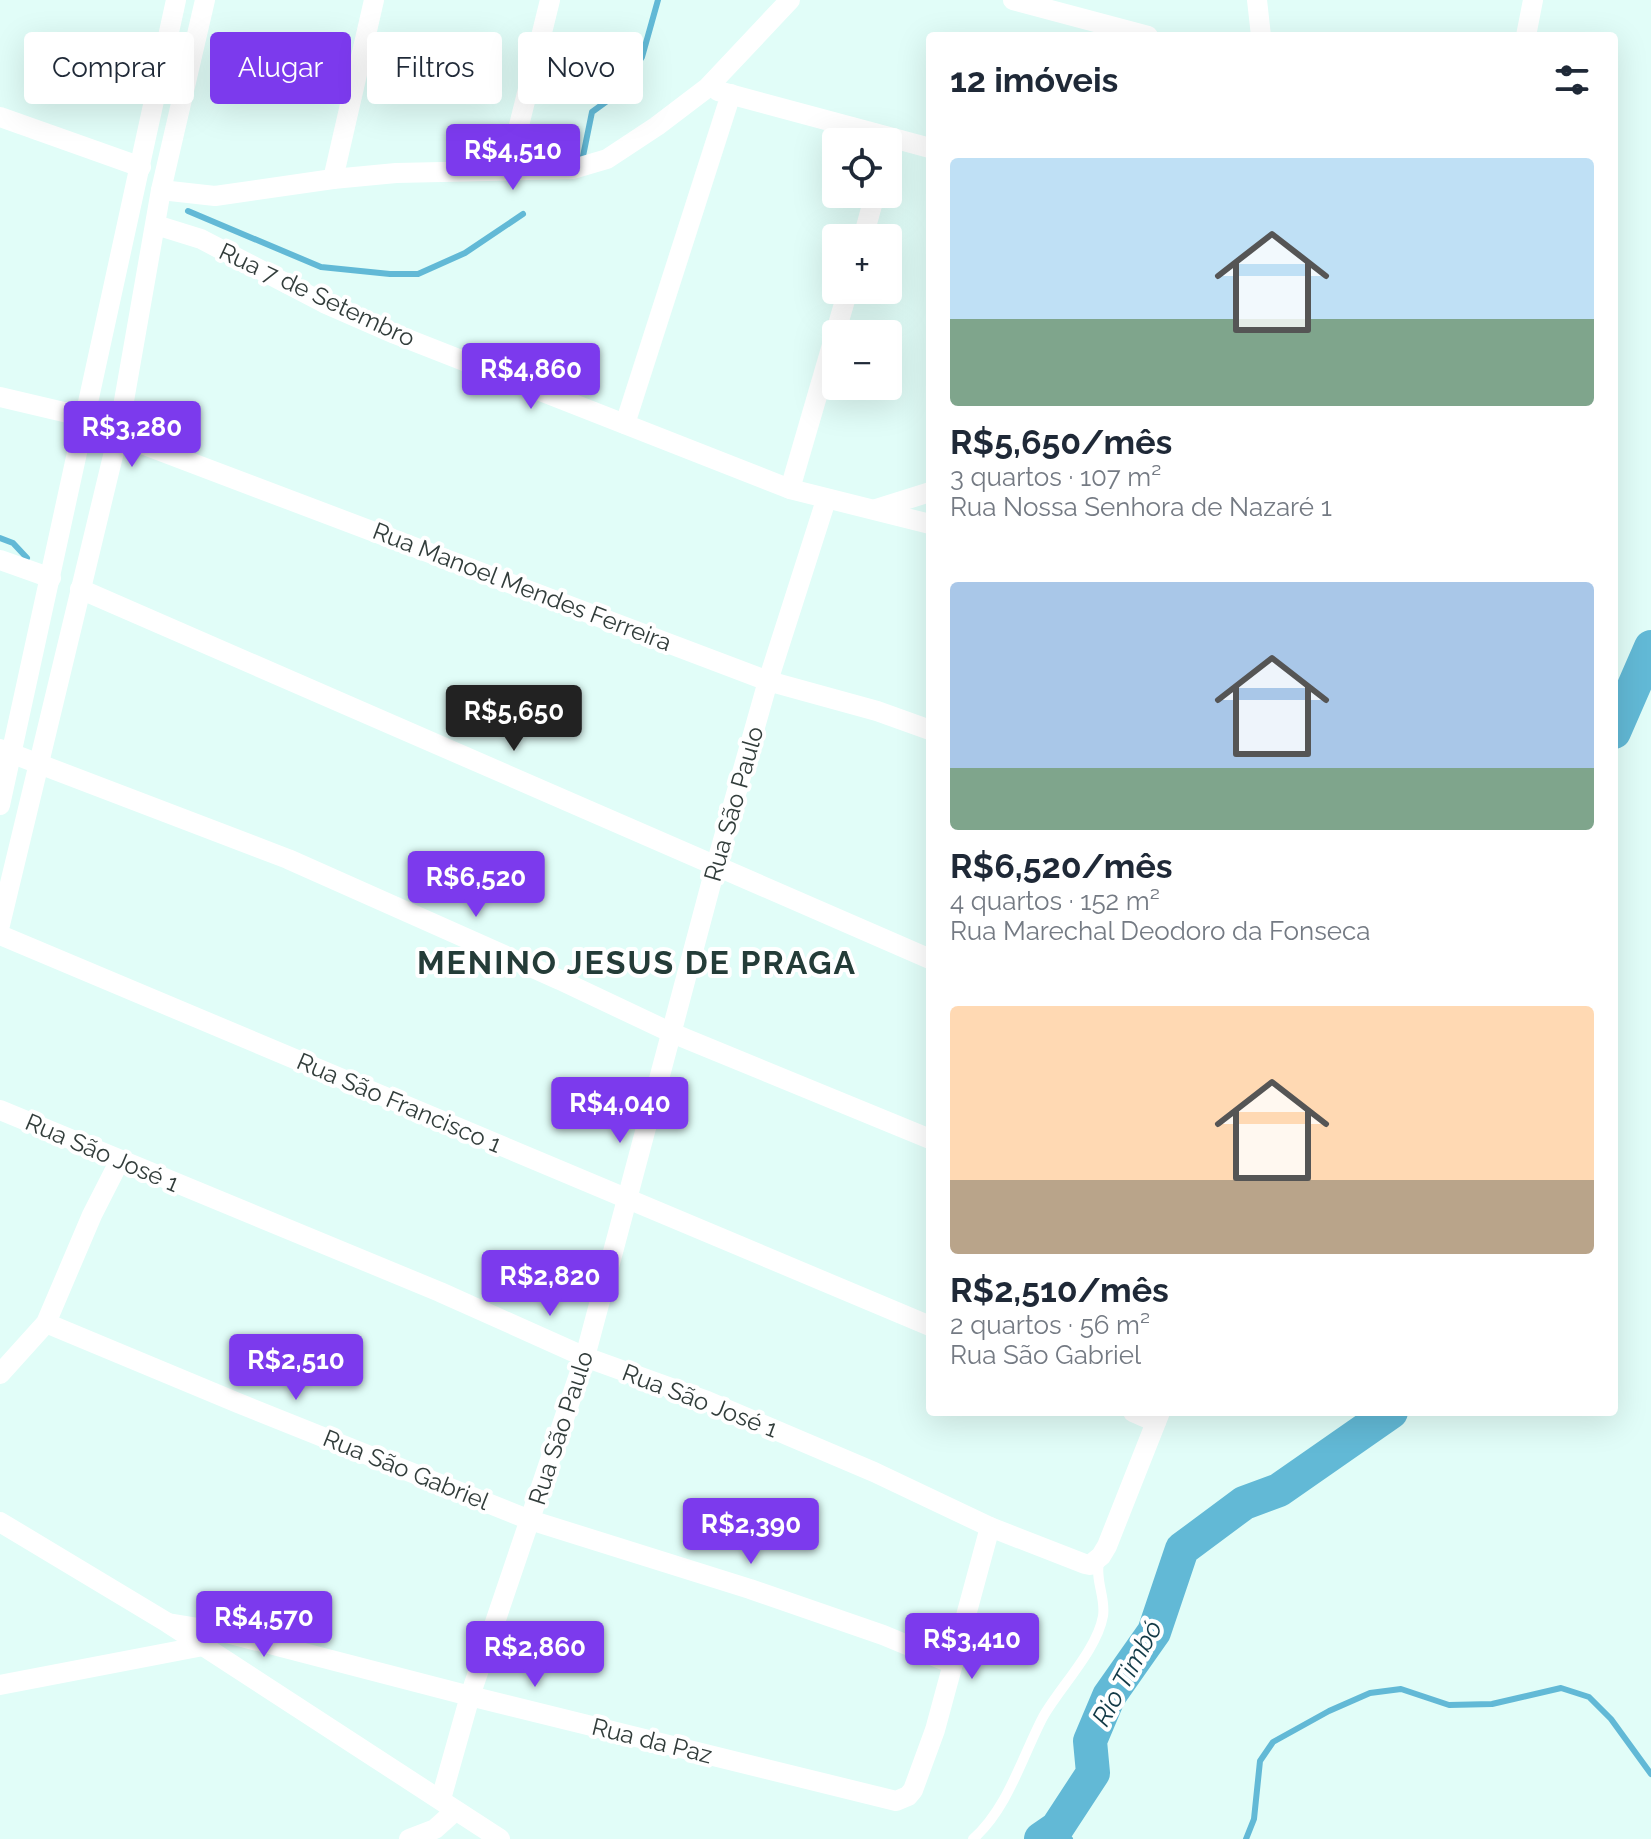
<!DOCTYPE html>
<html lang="pt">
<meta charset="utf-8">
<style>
:root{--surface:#fff;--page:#f2f2f3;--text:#1f2937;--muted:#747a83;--accent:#7c3aed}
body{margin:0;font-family:Raleway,sans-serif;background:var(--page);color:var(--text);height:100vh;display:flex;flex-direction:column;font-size:30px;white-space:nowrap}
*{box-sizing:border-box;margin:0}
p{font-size:26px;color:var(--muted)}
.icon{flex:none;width:44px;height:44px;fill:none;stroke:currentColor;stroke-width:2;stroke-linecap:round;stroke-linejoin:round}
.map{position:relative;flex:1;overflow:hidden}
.details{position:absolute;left:926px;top:32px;width:692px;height:1384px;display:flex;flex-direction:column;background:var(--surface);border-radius:8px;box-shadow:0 8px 32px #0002}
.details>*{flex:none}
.banner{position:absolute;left:24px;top:32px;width:760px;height:72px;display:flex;gap:16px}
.tools{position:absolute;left:822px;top:128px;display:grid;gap:16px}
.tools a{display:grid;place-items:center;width:80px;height:80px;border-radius:8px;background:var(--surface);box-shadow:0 8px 32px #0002;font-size:40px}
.price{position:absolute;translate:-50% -68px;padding:0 18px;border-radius:8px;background:var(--accent);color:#fff;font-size:26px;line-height:52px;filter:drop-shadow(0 2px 4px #0008)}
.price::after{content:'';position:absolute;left:50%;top:48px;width:24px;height:18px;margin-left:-12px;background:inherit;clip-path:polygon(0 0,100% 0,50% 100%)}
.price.selected{background:#222;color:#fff}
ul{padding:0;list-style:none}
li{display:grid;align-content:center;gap:16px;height:424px;padding:0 24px}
li span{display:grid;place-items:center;height:248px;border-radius:8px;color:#555}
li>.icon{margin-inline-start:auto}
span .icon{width:144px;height:144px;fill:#fffc;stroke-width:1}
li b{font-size:34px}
h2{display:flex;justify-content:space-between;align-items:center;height:96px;padding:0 24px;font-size:34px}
.chip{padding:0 28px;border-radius:8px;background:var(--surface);box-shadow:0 8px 32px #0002;font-size:28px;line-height:72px}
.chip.selected{background:var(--accent);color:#fff}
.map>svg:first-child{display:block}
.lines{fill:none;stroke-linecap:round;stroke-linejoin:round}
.stream{stroke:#62b9d6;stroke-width:6}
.river{stroke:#62b9d6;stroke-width:34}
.service{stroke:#fff;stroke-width:10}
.minor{stroke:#fff;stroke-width:20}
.labels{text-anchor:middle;stroke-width:8;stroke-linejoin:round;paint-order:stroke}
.street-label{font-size:24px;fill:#323d3b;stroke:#fff}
.water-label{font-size:26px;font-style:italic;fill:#123a47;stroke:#fff}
.district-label{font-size:32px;font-weight:bold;letter-spacing:2px;fill:#243c38;stroke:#fff}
</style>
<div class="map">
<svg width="1651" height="1839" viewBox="0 0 1651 1839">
<rect width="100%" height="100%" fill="#e1fdf8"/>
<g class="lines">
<!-- stream -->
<g class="stream">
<polyline points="582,161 592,112 618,93 642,57 658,0"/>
<polyline points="188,211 321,267 390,274 418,274 465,253 523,214"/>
<polyline points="0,538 13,543 27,558"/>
<polyline points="1057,1828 1070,1839"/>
<polyline points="1246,1839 1254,1819 1260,1761 1273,1742 1329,1711 1370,1693 1401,1689 1449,1705 1492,1704 1561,1688 1589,1697 1611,1719 1651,1774"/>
</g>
<!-- river -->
<g class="river">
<polyline points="1614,732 1651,647"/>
<polyline points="1041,1839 1057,1828 1093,1773 1090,1741 1109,1696 1154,1632 1182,1549 1244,1503 1279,1490 1391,1412"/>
</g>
<!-- service -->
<path class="service" d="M973 1839C1008 1808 1022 1757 1043 1717 1060 1687 1097 1650 1103 1616 1106 1598 1095 1581 1099 1562"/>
<!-- minor -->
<g class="minor">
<polyline points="1013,0 1148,36"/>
<polyline points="1257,0 1261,36"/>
<polyline points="1526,36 1533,0"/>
<polyline points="718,91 930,148"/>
<polyline points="0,117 141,167"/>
<polyline points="508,170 550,0"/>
<polyline points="333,179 374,0"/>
<polyline points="161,190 215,196 333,179 396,173 573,169 607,159 657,126 707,88 790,0"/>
<polyline points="156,225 201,239 324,303 395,334 790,489 930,524"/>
<polyline points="863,238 875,194"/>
<polyline points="0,397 85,417"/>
<polyline points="625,424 731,94"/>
<polyline points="118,435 768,681 877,711 930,730"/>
<polyline points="790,489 848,290"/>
<polyline points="876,509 930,492"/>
<polyline points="0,560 51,578"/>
<polyline points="80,589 930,959"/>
<polyline points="0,749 288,859 560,980 672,1033 930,1139"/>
<polyline points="0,805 176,0"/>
<polyline points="0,925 118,435 161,190 205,0"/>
<polyline points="0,935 930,1326"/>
<polyline points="0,1110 440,1292 585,1357 707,1401 874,1472 990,1527 1085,1564 1090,1565 1101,1556 1107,1546 1160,1412"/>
<polyline points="46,1323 238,1403 530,1520 750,1589 883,1635 953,1664"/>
<polyline points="0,1374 46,1323 92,1215 120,1160"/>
<polyline points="1133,1412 1156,1422"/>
<polyline points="0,1522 168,1623 500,1839"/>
<polyline points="168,1623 223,1632 470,1696 896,1801 908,1796 913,1790 935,1730 990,1527"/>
<polyline points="0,1685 203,1646"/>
<polyline points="441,1799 470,1696 585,1357 716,865 768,681 826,500"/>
<polyline points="409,1839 435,1829 455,1811"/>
</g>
</g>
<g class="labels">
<!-- street labels -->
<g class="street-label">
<text transform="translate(317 295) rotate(25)" y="8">Rua 7 de Setembro</text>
<text transform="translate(522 587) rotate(21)" y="8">Rua Manoel Mendes Ferreira</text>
<text transform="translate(734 804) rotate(-74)" y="8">Rua São Paulo</text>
<text transform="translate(399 1103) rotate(23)" y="8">Rua São Francisco 1</text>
<text transform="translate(102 1153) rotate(23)" y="8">Rua São José 1</text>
<text transform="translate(700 1401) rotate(21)" y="8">Rua São José 1</text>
<text transform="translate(561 1428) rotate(-72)" y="8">Rua São Paulo</text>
<text transform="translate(406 1470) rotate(22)" y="8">Rua São Gabriel</text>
<text transform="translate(652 1741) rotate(14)" y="8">Rua da Paz</text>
</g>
<!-- water labels -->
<g class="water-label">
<text transform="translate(1127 1673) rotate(-61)" y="9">Rio Timbó</text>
</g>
<!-- district labels -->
<g class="district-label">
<text x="637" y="974">MENINO JESUS DE PRAGA</text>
</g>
</g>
</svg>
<div class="tools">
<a><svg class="icon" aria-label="locate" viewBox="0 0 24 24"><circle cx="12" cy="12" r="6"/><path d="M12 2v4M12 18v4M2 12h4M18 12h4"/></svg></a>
<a>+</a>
<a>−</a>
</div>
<b class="price" style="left:513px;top:192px">R$4,510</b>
<b class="price" style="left:531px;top:411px">R$4,860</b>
<b class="price" style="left:132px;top:469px">R$3,280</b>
<b class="price selected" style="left:514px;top:753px">R$5,650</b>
<b class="price" style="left:476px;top:919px">R$6,520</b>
<b class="price" style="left:620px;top:1145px">R$4,040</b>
<b class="price" style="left:550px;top:1318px">R$2,820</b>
<b class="price" style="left:296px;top:1402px">R$2,510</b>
<b class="price" style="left:751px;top:1566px">R$2,390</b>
<b class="price" style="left:264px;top:1659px">R$4,570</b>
<b class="price" style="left:972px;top:1681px">R$3,410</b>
<b class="price" style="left:535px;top:1689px">R$2,860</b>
<div class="banner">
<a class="chip">Comprar</a>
<a class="chip selected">Alugar</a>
<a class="chip">Filtros</a>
<a class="chip">Novo</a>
</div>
<section class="details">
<h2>12 imóveis<svg class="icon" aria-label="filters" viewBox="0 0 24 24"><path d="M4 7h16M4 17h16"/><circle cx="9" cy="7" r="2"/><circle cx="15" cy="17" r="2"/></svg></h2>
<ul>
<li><span style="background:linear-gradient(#bfe0f5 65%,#7fa58c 0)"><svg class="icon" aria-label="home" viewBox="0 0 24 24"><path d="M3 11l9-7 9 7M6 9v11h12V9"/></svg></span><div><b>R$5,650/mês</b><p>3 quartos · 107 m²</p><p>Rua Nossa Senhora de Nazaré 1</p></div></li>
<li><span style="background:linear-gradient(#a9c7e8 75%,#7fa58c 0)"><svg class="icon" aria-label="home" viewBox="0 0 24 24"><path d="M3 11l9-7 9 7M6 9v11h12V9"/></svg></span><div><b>R$6,520/mês</b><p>4 quartos · 152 m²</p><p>Rua Marechal Deodoro da Fonseca</p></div></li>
<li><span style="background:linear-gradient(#ffd9b3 70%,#b9a48a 0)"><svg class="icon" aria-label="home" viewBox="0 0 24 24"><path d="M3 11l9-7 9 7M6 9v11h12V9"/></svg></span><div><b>R$2,510/mês</b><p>2 quartos · 56 m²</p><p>Rua São Gabriel</p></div></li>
</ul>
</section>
</div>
